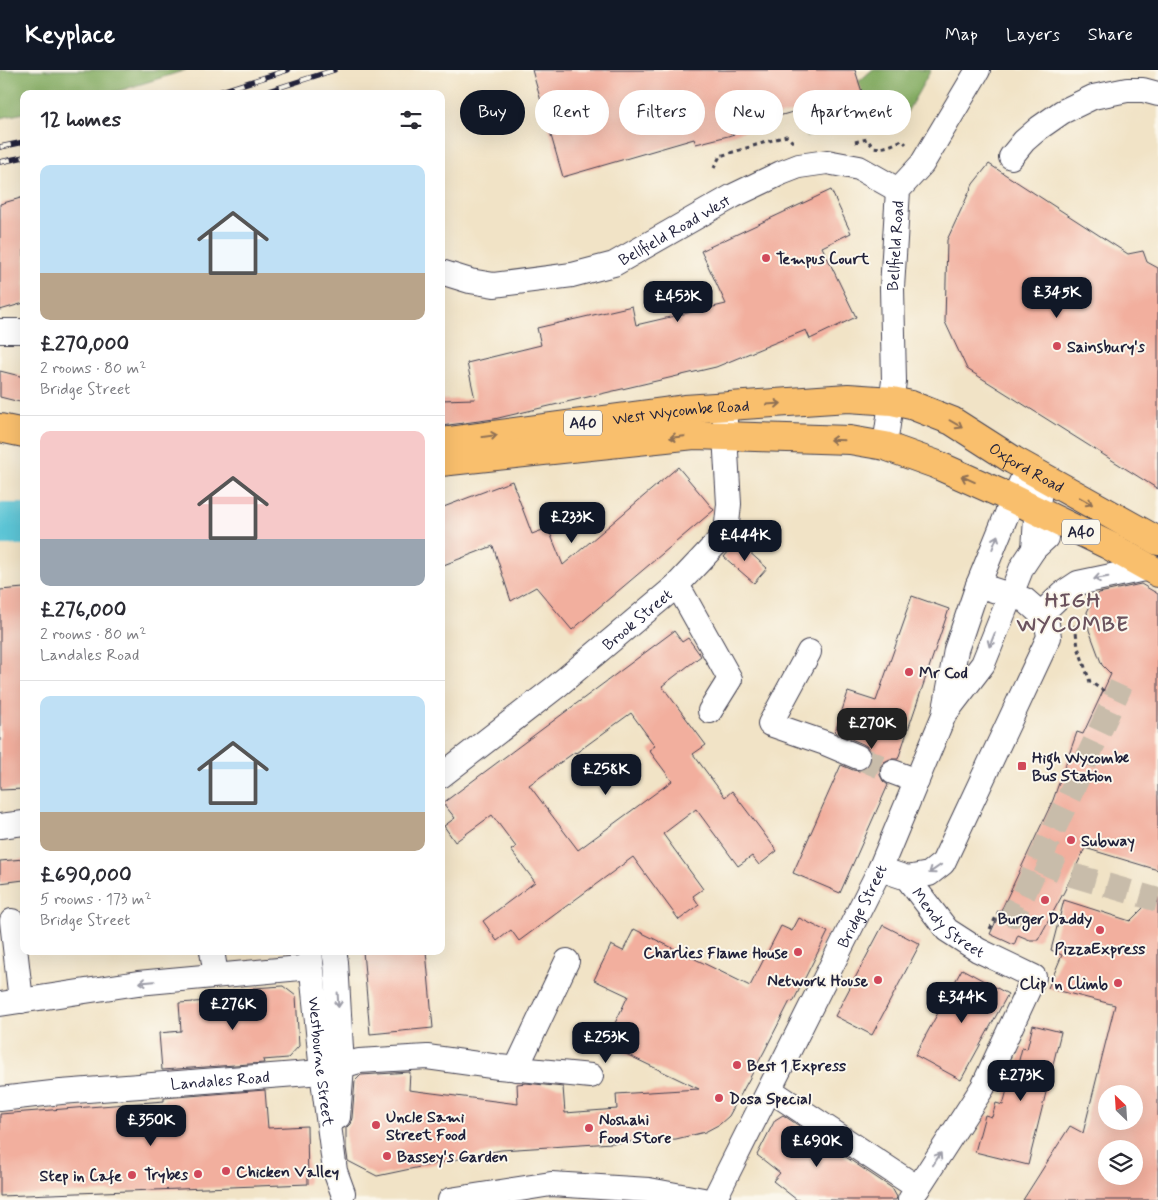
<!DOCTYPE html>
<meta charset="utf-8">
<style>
:root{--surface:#fff;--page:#f7f7f7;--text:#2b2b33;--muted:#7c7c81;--line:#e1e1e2;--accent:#111827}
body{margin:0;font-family:Mynerve,sans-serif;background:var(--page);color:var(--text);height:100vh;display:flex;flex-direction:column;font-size:19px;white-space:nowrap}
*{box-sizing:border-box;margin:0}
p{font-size:16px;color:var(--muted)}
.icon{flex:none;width:28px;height:28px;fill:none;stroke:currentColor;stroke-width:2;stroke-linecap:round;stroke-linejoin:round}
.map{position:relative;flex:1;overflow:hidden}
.drawer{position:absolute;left:20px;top:20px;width:425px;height:865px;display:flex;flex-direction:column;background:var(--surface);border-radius:10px;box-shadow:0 5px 20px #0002}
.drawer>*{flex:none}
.guide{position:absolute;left:460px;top:20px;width:475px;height:45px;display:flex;gap:10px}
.needle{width:32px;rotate:335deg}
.tools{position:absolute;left:1098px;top:1015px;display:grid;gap:10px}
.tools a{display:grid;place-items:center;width:45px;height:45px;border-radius:50%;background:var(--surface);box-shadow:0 5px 20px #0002;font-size:25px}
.price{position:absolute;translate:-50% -42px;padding:0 11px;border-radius:10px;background:var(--accent);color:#fff;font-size:16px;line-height:32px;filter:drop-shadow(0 1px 2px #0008)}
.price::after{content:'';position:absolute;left:50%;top:30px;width:15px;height:11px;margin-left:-8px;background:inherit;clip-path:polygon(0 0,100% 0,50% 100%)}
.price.current{background:#222;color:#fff}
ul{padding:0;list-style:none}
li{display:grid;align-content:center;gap:10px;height:265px;padding:0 20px}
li+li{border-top:1px solid var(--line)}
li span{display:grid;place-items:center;height:155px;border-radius:10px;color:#555}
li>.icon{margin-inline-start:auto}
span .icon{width:90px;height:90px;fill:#fffc;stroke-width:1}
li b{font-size:21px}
h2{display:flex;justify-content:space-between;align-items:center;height:60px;padding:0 20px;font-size:21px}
.pill{padding:0 18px;border-radius:22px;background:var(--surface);box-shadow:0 5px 20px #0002;font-size:18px;line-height:45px}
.pill.current{background:var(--accent);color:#fff}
header{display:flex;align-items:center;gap:30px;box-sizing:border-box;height:70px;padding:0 25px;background:var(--accent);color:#fff}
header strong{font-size:24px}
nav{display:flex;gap:28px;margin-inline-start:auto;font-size:18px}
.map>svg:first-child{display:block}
.forest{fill:#85ad64;stroke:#546850}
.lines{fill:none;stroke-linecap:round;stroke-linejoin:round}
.river{stroke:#5bc5d6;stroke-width:42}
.building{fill:#f2af9e;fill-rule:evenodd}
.minor-tunnel{stroke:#c8bcaa;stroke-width:24;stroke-dasharray:24 12;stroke-linecap:butt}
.minor-casing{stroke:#413f50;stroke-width:26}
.major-casing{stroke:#413f50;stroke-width:30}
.path{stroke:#413f50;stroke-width:3;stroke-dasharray:4 4;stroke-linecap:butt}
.minor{stroke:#fff;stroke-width:24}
.major{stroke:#f9bf6d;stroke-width:28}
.rail-casing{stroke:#22223b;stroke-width:5.5}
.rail{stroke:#fbf7ec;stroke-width:4;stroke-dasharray:11;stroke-linecap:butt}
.oneway{stroke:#8e7054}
.oneway2{stroke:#9c9ca7}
.poi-dot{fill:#d1495b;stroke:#fbf7ec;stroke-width:2}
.labels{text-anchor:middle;stroke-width:4;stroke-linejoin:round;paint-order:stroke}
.shield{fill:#fbf7ec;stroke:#636270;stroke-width:1}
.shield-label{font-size:15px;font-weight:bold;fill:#22223b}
.street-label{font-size:16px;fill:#22223b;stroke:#fbf7ec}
.poi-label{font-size:16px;font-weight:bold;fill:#22223b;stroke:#fbf7ec;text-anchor:start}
.district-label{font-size:21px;font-weight:bold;letter-spacing:1px;fill:#6b535e;stroke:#fbf7ec}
</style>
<header>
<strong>Keyplace</strong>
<nav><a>Map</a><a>Layers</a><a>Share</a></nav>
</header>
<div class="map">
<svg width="1158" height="1130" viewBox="0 0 1158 1130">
<rect width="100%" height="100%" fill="#fbf7ec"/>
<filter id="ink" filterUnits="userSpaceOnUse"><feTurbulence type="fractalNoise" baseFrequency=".02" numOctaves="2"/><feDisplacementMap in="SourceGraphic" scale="10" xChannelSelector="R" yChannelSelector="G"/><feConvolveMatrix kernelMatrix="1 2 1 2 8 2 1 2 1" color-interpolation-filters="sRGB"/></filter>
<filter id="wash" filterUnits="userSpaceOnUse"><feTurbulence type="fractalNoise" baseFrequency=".0096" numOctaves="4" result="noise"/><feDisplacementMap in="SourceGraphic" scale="20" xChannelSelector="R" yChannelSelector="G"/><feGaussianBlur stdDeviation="1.12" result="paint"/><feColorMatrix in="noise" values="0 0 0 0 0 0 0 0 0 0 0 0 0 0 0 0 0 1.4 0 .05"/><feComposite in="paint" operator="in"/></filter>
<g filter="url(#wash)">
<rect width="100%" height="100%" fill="#f1e3c6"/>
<!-- forest -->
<g class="forest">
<polygon points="0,0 186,0 122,20 105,24 24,24 24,43 0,48"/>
<polygon points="872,0 931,0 898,58 850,57 806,67 810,54"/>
</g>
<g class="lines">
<!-- river -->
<polyline class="river" points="0,454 24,454"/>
</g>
<g id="blocks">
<!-- building -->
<g class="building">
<polygon points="532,0 855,0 862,22 758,52 759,56 728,66 696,74 694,69 563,107"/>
<polygon points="989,94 1128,184 1143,181 1147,192 1158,198 1158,419 967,299 945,252 947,170 973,114"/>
<polygon points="831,120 851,163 822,177 856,247 810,269 806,260 716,297 494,349 441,356 441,330 475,329 467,293 541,275 537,258 632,236 636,255 726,234 701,181"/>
<polygon points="24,127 24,233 0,240 0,134"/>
<polygon points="0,301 24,307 24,333 0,327"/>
<polygon points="678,397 714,440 572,560 536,517 511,531 493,476 441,496 441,438 512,411 532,464 548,458 563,495"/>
<polygon points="737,471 767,498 754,513 724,487"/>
<polygon points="1141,514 1158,524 1158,800 1085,778 1064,822 1038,870 1030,870 1018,865 1014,875 990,864 1053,730 1077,662 1083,664 1111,604 1102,595 1089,560 1087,542 1094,528 1099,523"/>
<polygon points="24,518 24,719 0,720 0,520"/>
<polygon points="912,526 949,539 898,689 890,689 884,692 880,697 880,705 883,711 888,715 840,823 793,803 841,695 853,700 859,701 866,698 870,693 872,685 869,678 863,674 835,662 848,622 876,631 906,546 905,545"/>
<path d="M674 561 682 572 688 568 701 586 662 616 706 675 693 684 725 727 732 721 777 781 759 795 752 786 738 796 696 739 663 764 703 819 693 826 699 835 679 850 633 787 519 871 511 860 497 871 483 851 535 812 511 780 516 777 492 745 455 772 444 756 455 748 443 733ZM631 643 655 676 649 680 672 711 578 780 529 715 575 682 576 683Z"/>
<polygon points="24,789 24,810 0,813 0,791"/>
<path d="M1158 823V1130H1023L1070 1056 1083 1063 1115 935 1048 918 1062 885 1051 880 1064 830 1130 851ZM1106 1024H1134V1051H1106ZM1106 1079H1134V1106H1106Z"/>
<polygon points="799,848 828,862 793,932 790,931 764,982 729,1046 720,1054 705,1062 676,1069 501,1080 377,1106 348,1091 346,1078 346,1058 350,1054 352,1048 355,1011 361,1005 410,1002 409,1020 518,1034 517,1014 526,1013 563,1017 565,1043 617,1039 616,1024 699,1019 605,974 628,926 594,910 611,875 623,881 634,859 750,916 781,856 792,861"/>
<polygon points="883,855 920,874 872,965 835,946"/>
<polygon points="363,881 426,881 433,958 370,964"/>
<polygon points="962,899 1008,924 961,1010 915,985"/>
<polygon points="283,916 296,926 299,976 288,988 263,990 264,993 162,1000 159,963 181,961 179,933 254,928 253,918"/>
<polygon points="1033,955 1061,962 1028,1095 975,1082 985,1045 992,1047 996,1033 1003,1035 1013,997 1017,998 1022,978 1027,979"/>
<polygon points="265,1020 268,1058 307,1056 308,1114 0,1126 0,1044 164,1031 164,1028"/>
<polygon points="783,1045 892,1118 897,1127 896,1130 797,1130 773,1111 780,1103 757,1085 775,1050"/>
</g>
</g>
</g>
<g filter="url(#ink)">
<use href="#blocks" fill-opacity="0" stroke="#413f50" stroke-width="1"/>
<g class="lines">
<!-- minor-tunnel -->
<g class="minor-tunnel">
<polyline points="858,687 893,702"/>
<polyline points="1039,790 1072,805 1158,830"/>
<polyline points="1002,839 1014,845 1121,615"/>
</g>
<!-- minor casing -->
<g class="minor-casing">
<g id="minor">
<polyline points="1011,87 1024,71 1039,58 1062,42 1093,27 1127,20 1143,20 1158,24"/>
<path id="s1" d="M441 202 470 211 494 215 572 205 614 194 733 126 781 103 799 96 827 92 859 98 898 120"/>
<polyline points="0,261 24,261"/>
<path id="s2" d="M885 376 894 311 892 218 898 120 922 94 978 0"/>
<polyline points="676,516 683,525 730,609 710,641"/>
<polyline points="1041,544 1063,523 1078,513 1149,498"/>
<polyline points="809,582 770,654 825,673 858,687"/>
<polyline points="947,641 983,594 1022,497 1034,479 1046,468"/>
<polyline points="893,702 917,711"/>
<path id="s3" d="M441 706 557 616 676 516 726 463 729 434 725 365V337"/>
<polyline points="0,756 24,753"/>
<path id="s4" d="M880 799 907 808 947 860 978 880 1034 907 983 1017 910 1130"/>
<polyline points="907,808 929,804 943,793 1049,567 1047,554 1041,544 1025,530 978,515"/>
<polyline points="12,851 21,931"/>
<polyline points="212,881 216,905"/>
<path id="s5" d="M310 881 322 1002 335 1101 343 1123"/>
<polyline points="334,881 336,892 342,996 338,1047"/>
<polyline points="0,934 138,913 311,897"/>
<polyline points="342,996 359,991 427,987 499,997 591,1006"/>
<polyline points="516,999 567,891"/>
<polyline points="770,1020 918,1118"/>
<path id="s6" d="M0 1029 61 1022 322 1002"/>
<polyline points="450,1130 551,1114 649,1120 703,1130"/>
<path id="s7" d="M714 1130 880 799 944 645 956 580 978 515 1013 429 1028 398 1035 407 1039 428 1036 448 1034 479"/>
</g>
</g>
<!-- major casing -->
<g class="major-casing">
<g id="major">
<polyline points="0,358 24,363"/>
<path id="s8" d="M441 372 685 339 848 328 892 331 911 335 952 351 1013 390 1158 471"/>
<polyline points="441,392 694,365 850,370 885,376 935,394 1013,429 1108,475 1158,503"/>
</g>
</g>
<!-- path -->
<g class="path">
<path d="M855 72 867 69 873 77C884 79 892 75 902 70L906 74"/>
<polyline points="714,98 720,86 786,66 793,72"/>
<polyline points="1075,555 1078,577 1090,612 1104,621"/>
<polyline points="990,859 1000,839 1002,839"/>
</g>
<!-- minor -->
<use href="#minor" class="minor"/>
<!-- major -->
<use href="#major" class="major"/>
<!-- rail casing -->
<g class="rail-casing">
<g id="rail">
<polyline points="212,24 288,0"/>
<polyline points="259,24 334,0"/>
<polyline points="0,77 24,72"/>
<polyline points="0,92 24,87"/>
</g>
</g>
<!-- rail -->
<use href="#rail" class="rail"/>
</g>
<!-- one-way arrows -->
<defs><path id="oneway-shaft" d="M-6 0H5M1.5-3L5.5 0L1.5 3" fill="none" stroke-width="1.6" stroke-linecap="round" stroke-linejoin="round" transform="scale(1.25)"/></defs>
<g class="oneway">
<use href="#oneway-shaft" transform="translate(774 334) rotate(-4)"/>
<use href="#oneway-shaft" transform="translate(956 354) rotate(30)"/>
<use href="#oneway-shaft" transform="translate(490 366) rotate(-8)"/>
<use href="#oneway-shaft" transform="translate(677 367) rotate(174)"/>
<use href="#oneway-shaft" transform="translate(837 370) rotate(-178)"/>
<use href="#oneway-shaft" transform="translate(968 409) rotate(-156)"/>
<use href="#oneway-shaft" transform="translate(1086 431) rotate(29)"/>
</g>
<g class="oneway2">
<use href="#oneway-shaft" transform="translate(995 472) rotate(-69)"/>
<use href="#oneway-shaft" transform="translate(1101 508) rotate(170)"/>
<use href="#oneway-shaft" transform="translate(992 570) rotate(112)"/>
<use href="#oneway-shaft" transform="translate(935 799) rotate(145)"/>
<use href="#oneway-shaft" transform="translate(147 912) rotate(175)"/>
<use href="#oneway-shaft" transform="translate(338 930) rotate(87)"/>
<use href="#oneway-shaft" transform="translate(937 1089) rotate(-57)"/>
</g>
</g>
<!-- markers -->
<g class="poi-dot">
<circle cx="766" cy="188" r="5"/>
<circle cx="1057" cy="276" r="5"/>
<circle cx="909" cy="602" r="5"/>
<rect x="1017" y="691" width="10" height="10" rx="2.5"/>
<circle cx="1071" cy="770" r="5"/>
<circle cx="1045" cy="830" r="5"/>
<circle cx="1100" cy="860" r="5"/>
<circle cx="798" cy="882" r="5"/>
<circle cx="878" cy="910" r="5"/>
<circle cx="1118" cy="913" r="5"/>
<circle cx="737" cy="995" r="5"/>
<circle cx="719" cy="1028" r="5"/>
<circle cx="376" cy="1055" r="5"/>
<circle cx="589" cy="1058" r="5"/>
<circle cx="387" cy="1086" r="5"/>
<circle cx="226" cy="1101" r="5"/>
<circle cx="198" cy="1104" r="5"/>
<circle cx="132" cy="1105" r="5"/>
</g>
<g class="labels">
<!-- shield labels -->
<g class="shield">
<rect x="564" y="340.5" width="38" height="25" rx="4"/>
<rect x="1062" y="449.5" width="38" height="25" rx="4"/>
</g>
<g class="shield-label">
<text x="583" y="358">A40</text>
<text x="1081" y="467">A40</text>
</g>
<!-- street labels -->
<g class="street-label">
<text dy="6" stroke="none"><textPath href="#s1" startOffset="246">Bellfield Road West</textPath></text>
<text dy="6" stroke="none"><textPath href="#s2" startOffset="201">Bellfield Road</textPath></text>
<text dy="6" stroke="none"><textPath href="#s8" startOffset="242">West Wycombe Road</textPath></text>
<text dy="6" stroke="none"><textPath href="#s8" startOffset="605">Oxford Road</textPath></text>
<text dy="6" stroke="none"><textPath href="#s3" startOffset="251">Brook Street</textPath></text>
<text dy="6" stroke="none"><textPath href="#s7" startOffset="329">Bridge Street</textPath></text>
<text dy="6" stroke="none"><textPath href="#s4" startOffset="90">Mendy Street</textPath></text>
<text dy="6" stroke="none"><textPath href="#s5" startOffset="111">Westbourne Street</textPath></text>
<text dy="6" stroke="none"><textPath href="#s6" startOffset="221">Landales Road</textPath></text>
</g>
<!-- poi labels -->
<g class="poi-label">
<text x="776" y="194">Tempus Court</text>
<text x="1067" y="282">Sainsbury's</text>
<text x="919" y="608">Mr Cod</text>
<text x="1032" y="693">High Wycombe<tspan x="1032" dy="18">Bus Station</tspan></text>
<text x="1081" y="776">Subway</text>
<text x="1045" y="854" text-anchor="middle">Burger Daddy</text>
<text x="1100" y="884" text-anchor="middle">PizzaExpress</text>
<text x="788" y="888" text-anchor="end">Charlies Flame House</text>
<text x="868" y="916" text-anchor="end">Network House</text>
<text x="1108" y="919" text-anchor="end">Clip 'n Climb</text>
<text x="747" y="1001">Best 1 Express</text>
<text x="729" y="1034">Dosa Special</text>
<text x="386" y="1052">Uncle Sami<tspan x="386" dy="18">Street Food</tspan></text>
<text x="599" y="1055">Noshahi<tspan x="599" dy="18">Food Store</tspan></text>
<text x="397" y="1092">Bassey's Garden</text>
<text x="236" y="1107">Chicken Valley</text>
<text x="188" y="1110" text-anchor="end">Trybes</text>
<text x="122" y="1111" text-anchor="end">Step in Cafe</text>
</g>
<!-- district labels -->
<g class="district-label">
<text x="1073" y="537">HIGH<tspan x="1073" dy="24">WYCOMBE</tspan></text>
</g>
</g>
</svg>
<div class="tools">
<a><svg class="needle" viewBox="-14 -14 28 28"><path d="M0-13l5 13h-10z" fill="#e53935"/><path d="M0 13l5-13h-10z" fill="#7c7c81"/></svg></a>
<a><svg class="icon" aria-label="layers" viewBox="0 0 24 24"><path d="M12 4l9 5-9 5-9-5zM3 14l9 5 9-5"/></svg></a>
</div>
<b class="price" style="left:1057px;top:249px">£345K</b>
<b class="price" style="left:678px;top:253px">£453K</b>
<b class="price" style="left:572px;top:474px">£233K</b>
<b class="price" style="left:745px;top:492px">£444K</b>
<b class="price current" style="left:872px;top:680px">£270K</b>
<b class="price" style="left:606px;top:726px">£258K</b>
<b class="price" style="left:962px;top:954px">£344K</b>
<b class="price" style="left:233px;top:961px">£276K</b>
<b class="price" style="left:606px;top:994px">£253K</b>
<b class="price" style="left:1021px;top:1032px">£273K</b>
<b class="price" style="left:151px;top:1077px">£350K</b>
<b class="price" style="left:817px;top:1098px">£690K</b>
<div class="guide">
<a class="pill current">Buy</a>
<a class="pill">Rent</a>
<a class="pill">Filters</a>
<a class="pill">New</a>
<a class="pill">Apartment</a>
</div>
<section class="drawer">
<h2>12 homes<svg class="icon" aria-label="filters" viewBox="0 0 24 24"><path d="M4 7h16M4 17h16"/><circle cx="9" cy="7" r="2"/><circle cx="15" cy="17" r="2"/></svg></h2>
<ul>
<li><span style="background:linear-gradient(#bfe0f5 70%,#b9a48a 0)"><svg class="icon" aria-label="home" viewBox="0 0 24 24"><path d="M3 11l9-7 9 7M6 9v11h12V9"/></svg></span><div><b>£270,000</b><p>2 rooms · 80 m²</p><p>Bridge Street</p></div></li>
<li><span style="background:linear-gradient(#f6c9c9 70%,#9aa5b1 0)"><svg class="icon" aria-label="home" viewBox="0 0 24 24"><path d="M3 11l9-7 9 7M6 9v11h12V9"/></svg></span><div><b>£276,000</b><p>2 rooms · 80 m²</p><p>Landales Road</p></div></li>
<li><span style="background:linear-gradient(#bfe0f5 75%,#b9a48a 0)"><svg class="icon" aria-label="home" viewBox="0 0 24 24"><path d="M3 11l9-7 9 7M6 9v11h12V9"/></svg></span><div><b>£690,000</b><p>5 rooms · 173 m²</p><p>Bridge Street</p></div></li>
</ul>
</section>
</div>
